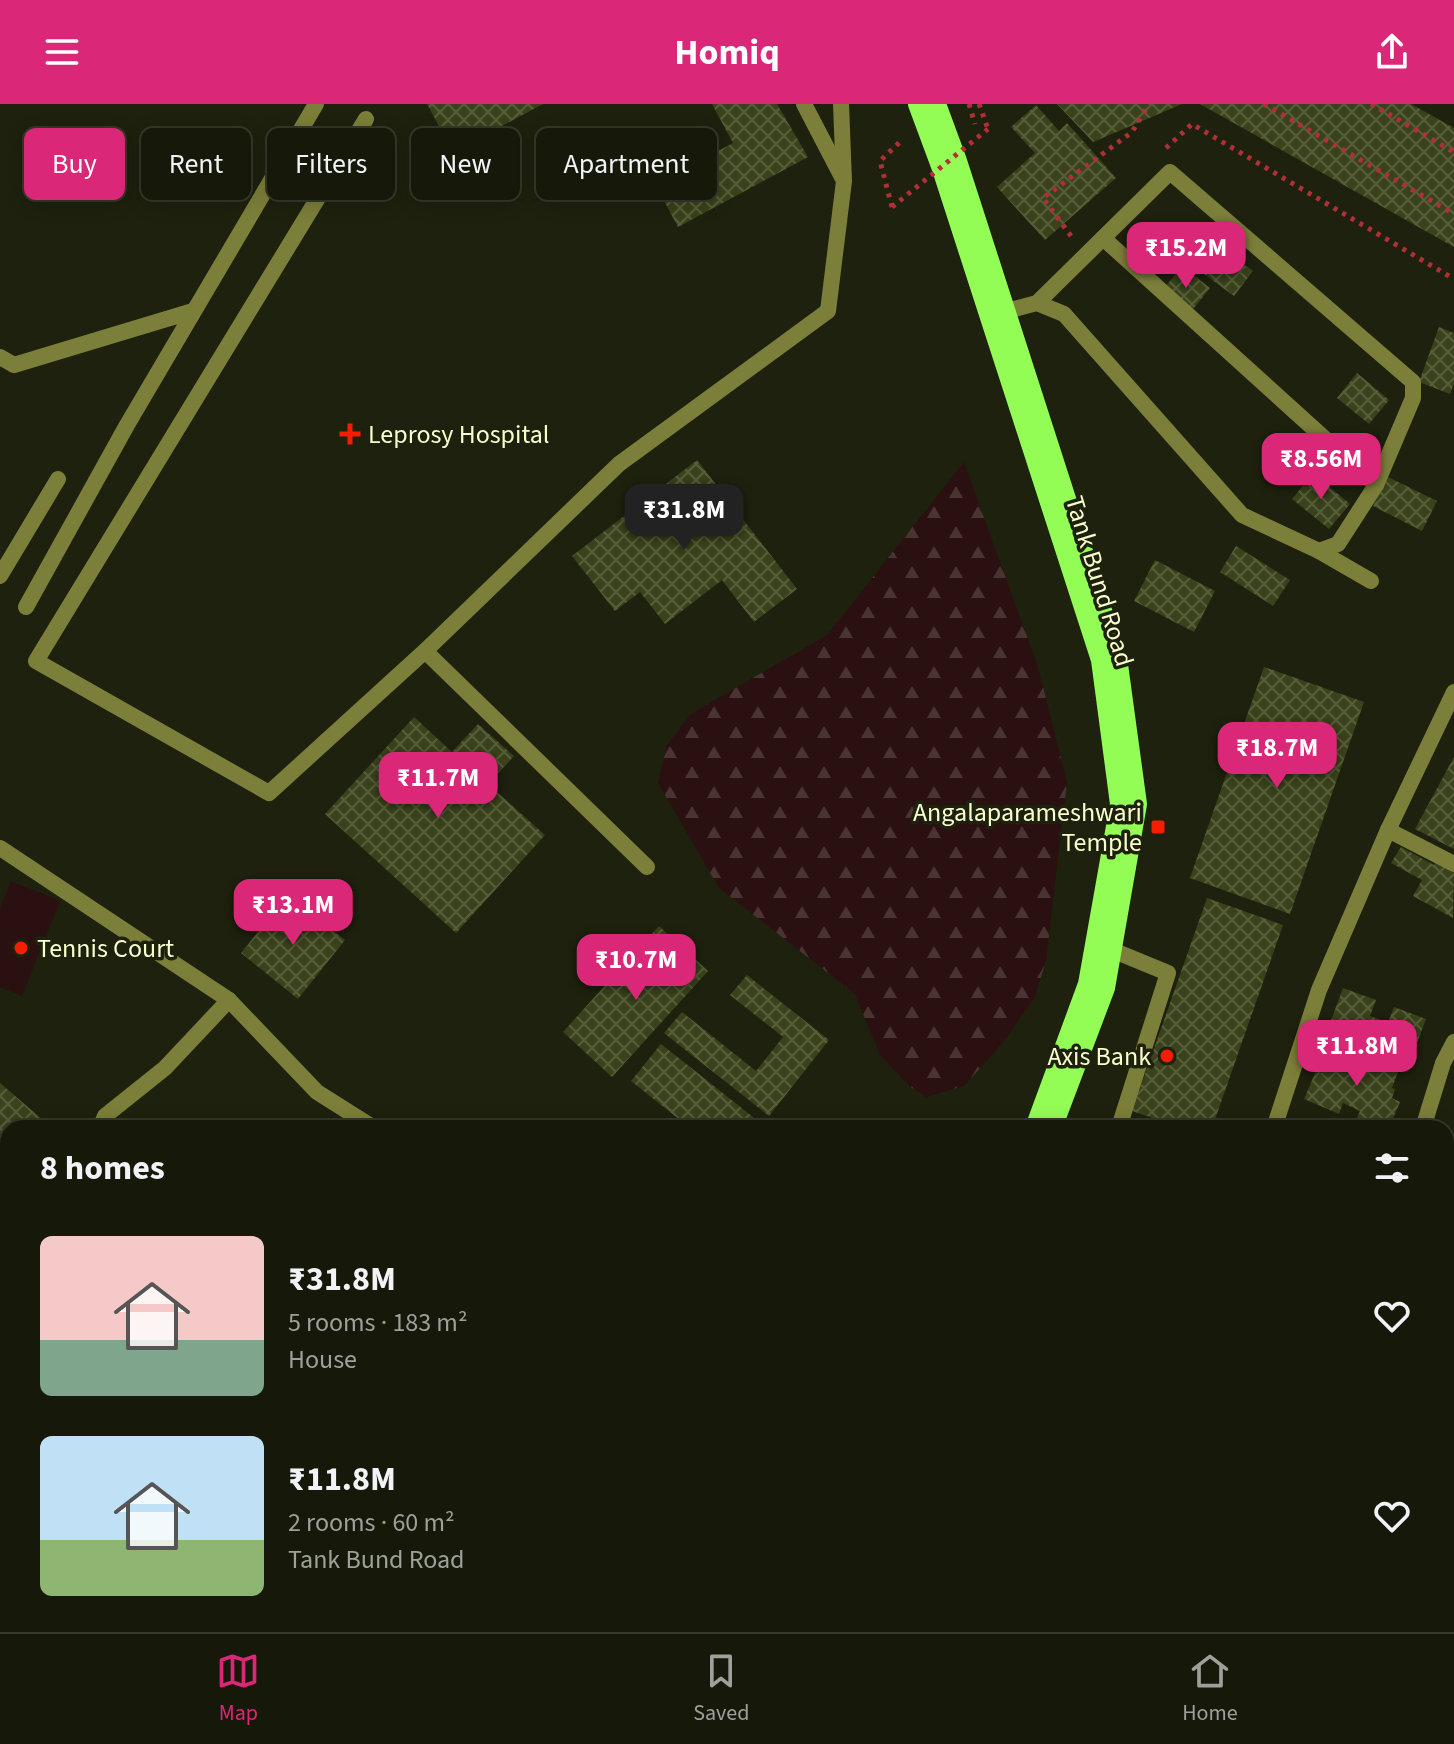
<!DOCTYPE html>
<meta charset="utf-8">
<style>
:root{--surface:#16190a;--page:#1f2213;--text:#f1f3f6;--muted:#9ea09c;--line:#35382b;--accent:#db2777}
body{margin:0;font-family:"Source Sans 3",sans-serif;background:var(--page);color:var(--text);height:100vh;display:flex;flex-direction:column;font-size:30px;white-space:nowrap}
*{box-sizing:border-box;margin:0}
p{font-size:26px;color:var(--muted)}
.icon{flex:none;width:44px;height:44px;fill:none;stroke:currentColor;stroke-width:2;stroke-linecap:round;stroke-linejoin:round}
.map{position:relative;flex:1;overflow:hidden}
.drawer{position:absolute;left:0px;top:1016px;width:1454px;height:512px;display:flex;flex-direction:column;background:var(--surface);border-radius:24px 24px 0 0;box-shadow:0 4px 20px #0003,0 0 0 2px var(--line)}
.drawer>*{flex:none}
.banner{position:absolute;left:24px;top:24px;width:800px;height:72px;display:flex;gap:16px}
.price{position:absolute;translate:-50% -68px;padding:0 18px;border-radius:16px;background:var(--accent);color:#fff;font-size:26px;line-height:52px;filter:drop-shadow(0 2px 4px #0008)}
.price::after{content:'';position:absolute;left:50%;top:48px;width:24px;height:18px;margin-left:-12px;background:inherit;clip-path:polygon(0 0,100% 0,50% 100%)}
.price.current{background:#222;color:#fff}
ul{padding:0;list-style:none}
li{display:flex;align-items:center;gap:24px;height:200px;padding:0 40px}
li span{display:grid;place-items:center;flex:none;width:224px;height:160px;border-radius:12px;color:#555}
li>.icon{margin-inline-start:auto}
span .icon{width:96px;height:96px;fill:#fffc;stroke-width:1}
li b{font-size:34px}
h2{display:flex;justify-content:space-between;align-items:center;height:96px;padding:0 40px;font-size:34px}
.chip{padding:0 28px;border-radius:12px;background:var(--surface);box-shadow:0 4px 20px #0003,0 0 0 2px var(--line);font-size:28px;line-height:72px}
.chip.current{background:var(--accent);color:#fff}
header{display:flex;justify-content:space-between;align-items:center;height:104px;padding:0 40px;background:var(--accent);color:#fff;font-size:36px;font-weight:700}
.tab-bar{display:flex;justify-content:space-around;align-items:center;height:112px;border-top:2px solid var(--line);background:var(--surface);font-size:22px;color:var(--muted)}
.tab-bar a{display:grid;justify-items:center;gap:4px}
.tab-bar .current{color:var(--accent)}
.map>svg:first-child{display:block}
.grass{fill:#2b1011}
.forest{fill:url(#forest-firs)}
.building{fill:url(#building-cross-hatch)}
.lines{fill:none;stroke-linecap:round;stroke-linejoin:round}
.path{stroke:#b12f36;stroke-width:5;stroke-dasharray:4 6;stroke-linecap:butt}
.lane{stroke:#7c7f39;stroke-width:16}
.street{stroke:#7c7f39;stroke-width:16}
.primary{stroke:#93fd56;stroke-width:20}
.path-bridge{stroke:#b12f36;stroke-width:5;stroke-dasharray:4 6;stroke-linecap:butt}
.poi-dot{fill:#f51e03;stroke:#1d210d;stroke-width:3}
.labels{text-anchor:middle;stroke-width:7;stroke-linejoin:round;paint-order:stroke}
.poi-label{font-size:26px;fill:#f8fece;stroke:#1d210d;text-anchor:start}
.street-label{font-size:26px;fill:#f8fece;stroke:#1d210d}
</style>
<header><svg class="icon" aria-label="menu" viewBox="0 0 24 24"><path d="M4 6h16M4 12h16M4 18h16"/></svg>Homiq<svg class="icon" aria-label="share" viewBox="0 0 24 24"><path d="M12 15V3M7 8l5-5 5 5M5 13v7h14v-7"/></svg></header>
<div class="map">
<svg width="1454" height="1528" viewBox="0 0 1454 1528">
<defs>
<pattern id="forest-firs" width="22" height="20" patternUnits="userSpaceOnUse" patternTransform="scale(2)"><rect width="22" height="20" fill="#2b1011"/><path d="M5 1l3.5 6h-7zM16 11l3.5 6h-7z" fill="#4a3432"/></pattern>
<pattern id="building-cross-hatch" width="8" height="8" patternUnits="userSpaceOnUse" patternTransform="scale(2)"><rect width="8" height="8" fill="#39421a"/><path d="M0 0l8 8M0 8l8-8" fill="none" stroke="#565e3a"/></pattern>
</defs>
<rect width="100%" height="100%" fill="#1d210d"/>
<!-- grass -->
<polygon class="grass" points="11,777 60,797 22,892 0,883 0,805"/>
<!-- forest -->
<polygon class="forest" points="964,358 1038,563 1067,678 1046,857 1035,893 1002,940 964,982 926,993 909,982 880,951 855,890 719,784 658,679 667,641 691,610 827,531"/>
<!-- building -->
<g class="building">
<polygon points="427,0 543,0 453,48"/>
<polygon points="712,0 777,0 808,53 678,123 655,80 733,39"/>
<polygon points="1057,0 1182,0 1093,38"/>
<polygon points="1200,0 1411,0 1454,24 1454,143"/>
<polygon points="1036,1 1059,27 1067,19 1116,74 1045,136 997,83 1035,49 1011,23"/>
<polygon points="1223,145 1253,167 1234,192 1204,170"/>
<polygon points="1182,162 1210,184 1190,209 1162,187"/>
<polygon points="1439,223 1454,229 1454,280 1450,290 1419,278"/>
<polygon points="1357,269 1389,296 1369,320 1337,294"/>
<polygon points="697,356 797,485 754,518 722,476 665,520 640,488 615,507 572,452"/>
<polygon points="1313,369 1350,400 1329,425 1292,395"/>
<polygon points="1388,373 1437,397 1422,427 1373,402"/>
<polygon points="1236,442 1290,476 1273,502 1220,468"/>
<polygon points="1155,456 1215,487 1194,528 1134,497"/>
<polygon points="1264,563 1364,598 1290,810 1190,774"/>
<polygon points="414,613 452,648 478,620 514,652 488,680 545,731 456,829 325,710"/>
<polygon points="1454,653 1454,745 1415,725"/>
<polygon points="1401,743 1434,761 1437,755 1454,764 1453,814 1413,792 1422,776 1391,759"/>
<polygon points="288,791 345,836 298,895 241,849"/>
<polygon points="1207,794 1283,821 1212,1024 1182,1024 1132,1007"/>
<polygon points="659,822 708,867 612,973 563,928"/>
<polygon points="747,871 829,936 769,1012 664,929 682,908 756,967 783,933 730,891"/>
<polygon points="1343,884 1376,896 1370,912 1388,919 1394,903 1426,915 1413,950 1330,919"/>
<polygon points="661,940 758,1017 753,1024 690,1024 631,977"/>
<polygon points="1345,942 1399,965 1392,984 1395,985 1392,994 1400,998 1389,1024 1374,1024 1356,1016 1360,1007 1343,999 1339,1010 1304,995 1316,967 1321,969 1326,959 1337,963"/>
<polygon points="0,979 43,1016 23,1024 8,1024 8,1030 0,1033"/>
<polygon points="365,1520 589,1520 586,1528 373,1528"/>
<polygon points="1234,1520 1271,1520 1289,1528 1217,1528 1220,1523 1230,1527"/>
</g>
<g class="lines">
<!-- path -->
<g class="path">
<polyline points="969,0 975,20"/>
<polyline points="979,0 988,25"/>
<polyline points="1264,0 1454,110"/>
<polyline points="1371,0 1454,48"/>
<polyline points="1166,44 1192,20 1454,175"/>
<polyline points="892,103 880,57 903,35"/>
<polyline points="1071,132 1043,94 1132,28 1149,0"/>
<polyline points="0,1222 8,1221"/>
</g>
<!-- lane -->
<g class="lane">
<polyline points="804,0 842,73"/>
<polyline points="366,15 36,557 269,689 425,547 619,360 828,207 844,77 841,0"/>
<polyline points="0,253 14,261 193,207"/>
<polyline points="0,472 58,375"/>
<polyline points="26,503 127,321 316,0"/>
<polyline points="425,547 647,763"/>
<polyline points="1388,726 1454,760"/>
<polyline points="1112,846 1168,869 1121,1017 1129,1024"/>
<polyline points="1274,1024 1319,886 1388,726 1454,588"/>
<polyline points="1446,1391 1454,1396"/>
<polyline points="917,1520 925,1528"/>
<polyline points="1151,1528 1154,1520"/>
</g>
<!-- street -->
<g class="street">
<polyline points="1103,134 1376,381"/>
<polyline points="1006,207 1037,199 1170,68 1413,278 1413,294 1376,381 1338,440 1319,447 1242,411 1064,210 1037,199"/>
<polyline points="1319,447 1371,477"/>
<polyline points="0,744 229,896 317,988 374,1024"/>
<polyline points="100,1024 105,1012 165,964 229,896"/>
<polyline points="1423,1024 1443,959 1454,938"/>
<polyline points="0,1438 8,1434"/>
<polyline points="319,1520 331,1528"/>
<polyline points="625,1528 629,1520"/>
</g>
<!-- primary -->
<g class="primary">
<polyline points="918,0 941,62 1101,556 1120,700 1088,880 1035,1024"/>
<polyline points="936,0 957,57 1117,553 1137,700 1105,884 1052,1024"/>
<polyline points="847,1528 850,1520"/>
<polyline points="865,1528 868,1520"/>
</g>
<!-- path-bridge -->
<polyline class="path-bridge" points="892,103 988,25"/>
</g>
<!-- markers -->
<g class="poi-dot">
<path d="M346 318h8v8h8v8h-8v8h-8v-8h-8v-8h8z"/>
<rect x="1150" y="715" width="16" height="16" rx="4"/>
<circle cx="21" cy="844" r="8"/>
<circle cx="1167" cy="952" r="8"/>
</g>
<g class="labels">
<!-- poi labels -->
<g class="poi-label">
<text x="368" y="339">Leprosy Hospital</text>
<text x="1142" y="717" text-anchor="end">Angalaparameshwari<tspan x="1142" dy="30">Temple</tspan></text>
<text x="37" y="853">Tennis Court</text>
<text x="1151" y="961" text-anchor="end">Axis Bank</text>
</g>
<!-- street labels -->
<g class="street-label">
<text transform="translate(1100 477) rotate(73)" y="9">Tank Bund Road</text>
</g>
</g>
</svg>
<b class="price" style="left:1186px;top:186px">₹15.2M</b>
<b class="price" style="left:1321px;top:397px">₹8.56M</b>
<b class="price current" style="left:684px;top:448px">₹31.8M</b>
<b class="price" style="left:1277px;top:686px">₹18.7M</b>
<b class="price" style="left:438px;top:716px">₹11.7M</b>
<b class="price" style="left:293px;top:843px">₹13.1M</b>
<b class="price" style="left:636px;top:898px">₹10.7M</b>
<b class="price" style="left:1357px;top:984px">₹11.8M</b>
<div class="banner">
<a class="chip current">Buy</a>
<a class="chip">Rent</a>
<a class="chip">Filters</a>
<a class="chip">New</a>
<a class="chip">Apartment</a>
</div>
<section class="drawer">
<h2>8 homes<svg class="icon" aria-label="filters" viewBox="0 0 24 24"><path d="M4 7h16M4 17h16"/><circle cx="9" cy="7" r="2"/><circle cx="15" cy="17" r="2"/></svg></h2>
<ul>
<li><span style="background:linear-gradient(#f6c9c9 65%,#7fa58c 0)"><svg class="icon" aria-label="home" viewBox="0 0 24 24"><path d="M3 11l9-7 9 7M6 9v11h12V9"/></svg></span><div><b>₹31.8M</b><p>5 rooms · 183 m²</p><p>House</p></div><svg class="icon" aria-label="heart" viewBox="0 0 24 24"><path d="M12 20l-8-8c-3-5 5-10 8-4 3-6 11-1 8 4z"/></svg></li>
<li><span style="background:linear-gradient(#bfe0f5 65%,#8fb573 0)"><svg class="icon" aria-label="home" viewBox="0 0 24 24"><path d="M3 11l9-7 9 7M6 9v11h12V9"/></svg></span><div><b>₹11.8M</b><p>2 rooms · 60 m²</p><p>Tank Bund Road</p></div><svg class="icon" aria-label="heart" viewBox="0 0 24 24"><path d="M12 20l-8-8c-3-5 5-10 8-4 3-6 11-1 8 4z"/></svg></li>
</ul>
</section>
</div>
<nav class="tab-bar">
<a class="current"><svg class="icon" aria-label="map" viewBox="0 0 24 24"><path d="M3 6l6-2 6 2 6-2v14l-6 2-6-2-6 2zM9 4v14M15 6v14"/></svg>Map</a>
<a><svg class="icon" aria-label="saved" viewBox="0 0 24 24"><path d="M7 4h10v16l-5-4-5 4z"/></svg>Saved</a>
<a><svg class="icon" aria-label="home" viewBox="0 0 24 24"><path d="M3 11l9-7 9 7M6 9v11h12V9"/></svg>Home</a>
</nav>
